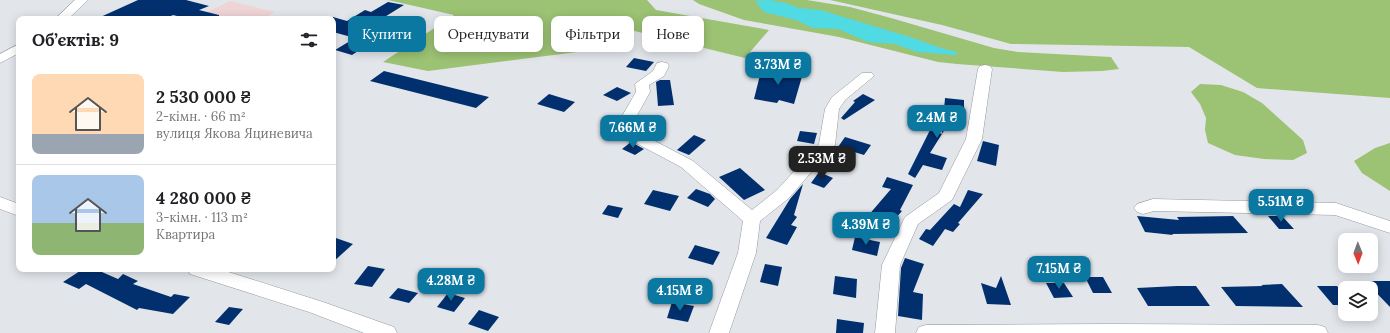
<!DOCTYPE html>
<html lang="uk">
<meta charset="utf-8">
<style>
:root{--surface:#fff;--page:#f6f6f6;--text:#202124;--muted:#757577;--line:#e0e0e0;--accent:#0b78a2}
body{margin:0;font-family:Lora,serif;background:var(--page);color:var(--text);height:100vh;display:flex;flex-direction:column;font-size:15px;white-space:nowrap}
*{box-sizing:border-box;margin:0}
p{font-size:13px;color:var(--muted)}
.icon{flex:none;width:22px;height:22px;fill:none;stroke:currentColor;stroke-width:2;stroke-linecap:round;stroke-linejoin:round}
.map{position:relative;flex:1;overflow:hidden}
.panel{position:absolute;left:16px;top:16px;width:320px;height:256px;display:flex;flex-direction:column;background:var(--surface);border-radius:8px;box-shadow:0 2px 10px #0003}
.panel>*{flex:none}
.guide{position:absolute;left:348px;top:16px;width:380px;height:36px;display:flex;gap:8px}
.needle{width:26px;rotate:179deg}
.tools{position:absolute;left:1338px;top:233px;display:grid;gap:8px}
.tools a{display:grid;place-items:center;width:40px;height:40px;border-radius:8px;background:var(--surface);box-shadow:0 2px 10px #0003;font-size:20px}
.price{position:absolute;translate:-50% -34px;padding:0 9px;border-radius:8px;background:var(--accent);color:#fff;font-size:13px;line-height:26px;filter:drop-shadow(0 1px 2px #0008)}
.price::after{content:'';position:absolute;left:50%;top:24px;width:12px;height:9px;margin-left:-6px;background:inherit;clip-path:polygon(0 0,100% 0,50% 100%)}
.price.current{background:#222;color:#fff}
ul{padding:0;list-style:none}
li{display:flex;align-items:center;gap:12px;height:100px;padding:0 16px}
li+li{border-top:1px solid var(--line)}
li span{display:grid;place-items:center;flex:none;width:112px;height:80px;border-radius:8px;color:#555}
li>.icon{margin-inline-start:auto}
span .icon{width:48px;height:48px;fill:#fffc;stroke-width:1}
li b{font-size:17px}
h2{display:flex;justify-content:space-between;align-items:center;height:48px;padding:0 16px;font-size:17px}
.chip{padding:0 14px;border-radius:8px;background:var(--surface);box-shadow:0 2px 10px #0003;font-size:14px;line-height:36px}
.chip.current{background:var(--accent);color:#fff}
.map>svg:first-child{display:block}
.industrial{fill:#efd4d6}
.green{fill:#9cc273}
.water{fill:#50dbe4}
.building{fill:#02306e}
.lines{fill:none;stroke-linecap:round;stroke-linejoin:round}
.street-casing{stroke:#95989d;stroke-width:1}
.street{fill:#fff;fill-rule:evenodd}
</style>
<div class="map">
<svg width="1390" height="333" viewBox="0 0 1390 333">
<rect width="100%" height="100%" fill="#e2e6eb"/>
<!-- industrial -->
<polygon class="industrial" points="230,1 275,12 262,19 193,19"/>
<!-- green -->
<g class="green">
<polygon points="388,0 647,0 656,10 769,30 745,58 606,24 575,38 577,52 428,71 383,62 454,15"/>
<polygon points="693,0 807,0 850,7 891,18 994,48 1018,52 1111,57 1119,69 1102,71 1063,72 957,64 938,62 839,37 744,20 699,4"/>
<polygon points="830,0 1390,0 1390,98 1257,88 1189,47 1011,44 942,25"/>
<polygon points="1200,84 1221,85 1243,92 1262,103 1303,140 1307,153 1293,160 1264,159 1235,155 1208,143 1205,130 1206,118 1200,104 1191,92"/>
<polygon points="1390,143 1390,191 1362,173 1354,161 1375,148"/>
</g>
<!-- water -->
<polygon class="water" points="769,0 785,3 799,8 820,10 910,37 944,49 957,52 956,55 917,52 895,44 868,42 838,29 813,28 796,20 764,12 755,1"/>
<!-- building -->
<g class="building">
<polygon points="138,0 186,0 209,6 199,10 219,15 219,19 189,19 173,15 165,19 96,19"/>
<polygon points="388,2 404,5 383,18 423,27 410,36 394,32 372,46 367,45 352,55 335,50 355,38 333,32 333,17 347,21 365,10 371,12"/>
<polygon points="634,58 654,62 646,71 626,67"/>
<polygon points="762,67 803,73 794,104 779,100 777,103 754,99"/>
<polygon points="384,71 489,97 476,108 370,81"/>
<polygon points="660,80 670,80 674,105 658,106 656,82"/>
<polygon points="617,87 631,93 617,101 603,95"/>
<polygon points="549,94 575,102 564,112 537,104"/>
<polygon points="863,94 875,100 844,120 841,118 855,102 853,101"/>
<polygon points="945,98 964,100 964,120 952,118 930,153 947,158 942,170 923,165 915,178 908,174 930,130 942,134"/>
<polygon points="650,122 666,130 656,137 640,128"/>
<polygon points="800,131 817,133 814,144 797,141"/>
<polygon points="694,135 706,140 689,155 677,150"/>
<polygon points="845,137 871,145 864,155 838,147"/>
<polygon points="983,141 999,145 996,166 977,161"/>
<polygon points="631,142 644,149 635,155 622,149"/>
<polygon points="740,168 765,190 744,200 719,177"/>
<polygon points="819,172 833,178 824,188 811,183"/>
<polygon points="887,177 913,185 900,210 902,211 889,226 867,217 891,189 882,187"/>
<polygon points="803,184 794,215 797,217 791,225 797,227 787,245 766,238 790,199"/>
<polygon points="696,189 710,194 715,199 708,207 687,198"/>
<polygon points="653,190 679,196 670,211 644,204"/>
<polygon points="968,190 983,194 958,223 960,224 953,232 945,229 933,246 919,239 926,229 930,230 954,204 960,207"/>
<polygon points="608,205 623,208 618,218 602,214"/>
<polygon points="1137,216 1179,220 1177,217 1233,216 1248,233 1172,234 1173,235 1145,232"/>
<polygon points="1268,216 1282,216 1294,229 1279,229"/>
<polygon points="333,237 353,244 333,262"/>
<polygon points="855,237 880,242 877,256 852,250"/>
<polygon points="695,245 720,252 713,265 688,258"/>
<polygon points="905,258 924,264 913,292 923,294 922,320 898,316 901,268"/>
<polygon points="765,264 782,267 778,286 760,282"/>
<polygon points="368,266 385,269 372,287 354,284"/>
<polygon points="83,269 95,269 118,279 123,274 138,281 133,284 171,297 174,294 190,297 173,314 139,308 137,310 86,284 79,289 63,282"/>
<polygon points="835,276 857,279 856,298 833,294"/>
<polygon points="1001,276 1011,305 987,304 981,283 996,288"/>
<polygon points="1085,277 1103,277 1112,293 1093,293"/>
<polygon points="1365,281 1390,281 1390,307"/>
<polygon points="1046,283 1064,283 1073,297 1054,298"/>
<polygon points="1282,284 1303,307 1236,306 1221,287 1263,286 1261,285"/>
<polygon points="1177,286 1196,286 1210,306 1148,306 1137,288"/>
<polygon points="1317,286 1337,286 1345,296 1345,305 1333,305"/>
<polygon points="398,288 418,293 409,303 389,298"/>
<polygon points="448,293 465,298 454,312 437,307"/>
<polygon points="672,302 694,306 688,322 667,318"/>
<polygon points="229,307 243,309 229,325 215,322"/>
<polygon points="479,310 499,317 488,331 468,324"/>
<polygon points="837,319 864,323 863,333 836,333"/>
</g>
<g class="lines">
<!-- street casing -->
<g class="street-casing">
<g id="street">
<polygon points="75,0 88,0 68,19 55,19"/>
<polygon points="19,44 19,53 0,63 0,54"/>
<polygon points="662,62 667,63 669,66 664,76 649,85 650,92 630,128 693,161 752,210 777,190 819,144 825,109 832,97 862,73 872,73 874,76 845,100 839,109 835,145 832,148 789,198 760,221 756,253 729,333 709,333 738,253 743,221 681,167 617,133 614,130 636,92 635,84 653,71 657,63"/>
<polygon points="985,65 990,66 992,69 982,139 952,200 918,224 900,265 895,333 875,333 882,265 905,217 939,193 966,139 978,69 980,66"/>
<polygon points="0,197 19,204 19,216 0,209"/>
<polygon points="1153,199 1336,203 1390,221 1390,233 1335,215 1154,211 1143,214 1137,212 1134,208 1137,204"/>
<polygon points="188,269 219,269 323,302 394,327 397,333 364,333 309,312 190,274"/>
<polygon points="1113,324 1318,325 1325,327 1328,333 916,333 919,327 926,325"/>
</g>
</g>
<!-- street -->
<use href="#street" class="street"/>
</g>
</svg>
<div class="tools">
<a><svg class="needle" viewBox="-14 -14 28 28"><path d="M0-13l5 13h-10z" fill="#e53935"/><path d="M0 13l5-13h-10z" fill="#757577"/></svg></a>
<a><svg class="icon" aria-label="layers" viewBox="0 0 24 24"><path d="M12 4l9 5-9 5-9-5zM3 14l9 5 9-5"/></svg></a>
</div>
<b class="price" style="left:778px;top:86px">3.73M ₴</b>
<b class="price" style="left:937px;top:139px">2.4M ₴</b>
<b class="price" style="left:633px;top:149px">7.66M ₴</b>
<b class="price current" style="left:822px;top:180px">2.53M ₴</b>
<b class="price" style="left:1281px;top:223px">5.51M ₴</b>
<b class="price" style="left:866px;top:246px">4.39M ₴</b>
<b class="price" style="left:1059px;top:290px">7.15M ₴</b>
<b class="price" style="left:451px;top:302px">4.28M ₴</b>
<b class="price" style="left:680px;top:312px">4.15M ₴</b>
<div class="guide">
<a class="chip current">Купити</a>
<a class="chip">Орендувати</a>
<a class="chip">Фільтри</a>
<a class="chip">Нове</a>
</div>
<section class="panel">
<h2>Об’єктів: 9<svg class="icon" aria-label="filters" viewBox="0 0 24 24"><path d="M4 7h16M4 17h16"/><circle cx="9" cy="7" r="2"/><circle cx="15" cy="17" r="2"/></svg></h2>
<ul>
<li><span style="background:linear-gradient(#ffd9b3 75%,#9aa5b1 0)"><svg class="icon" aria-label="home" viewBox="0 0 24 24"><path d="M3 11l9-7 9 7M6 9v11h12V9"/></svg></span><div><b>2 530 000 ₴</b><p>2-кімн. · 66 m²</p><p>вулиця Якова Яциневича</p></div></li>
<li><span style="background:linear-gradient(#a9c7e8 60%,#8fb573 0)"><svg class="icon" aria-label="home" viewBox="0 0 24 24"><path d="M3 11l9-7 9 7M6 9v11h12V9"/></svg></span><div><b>4 280 000 ₴</b><p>3-кімн. · 113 m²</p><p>Квартира</p></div></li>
</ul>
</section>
</div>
